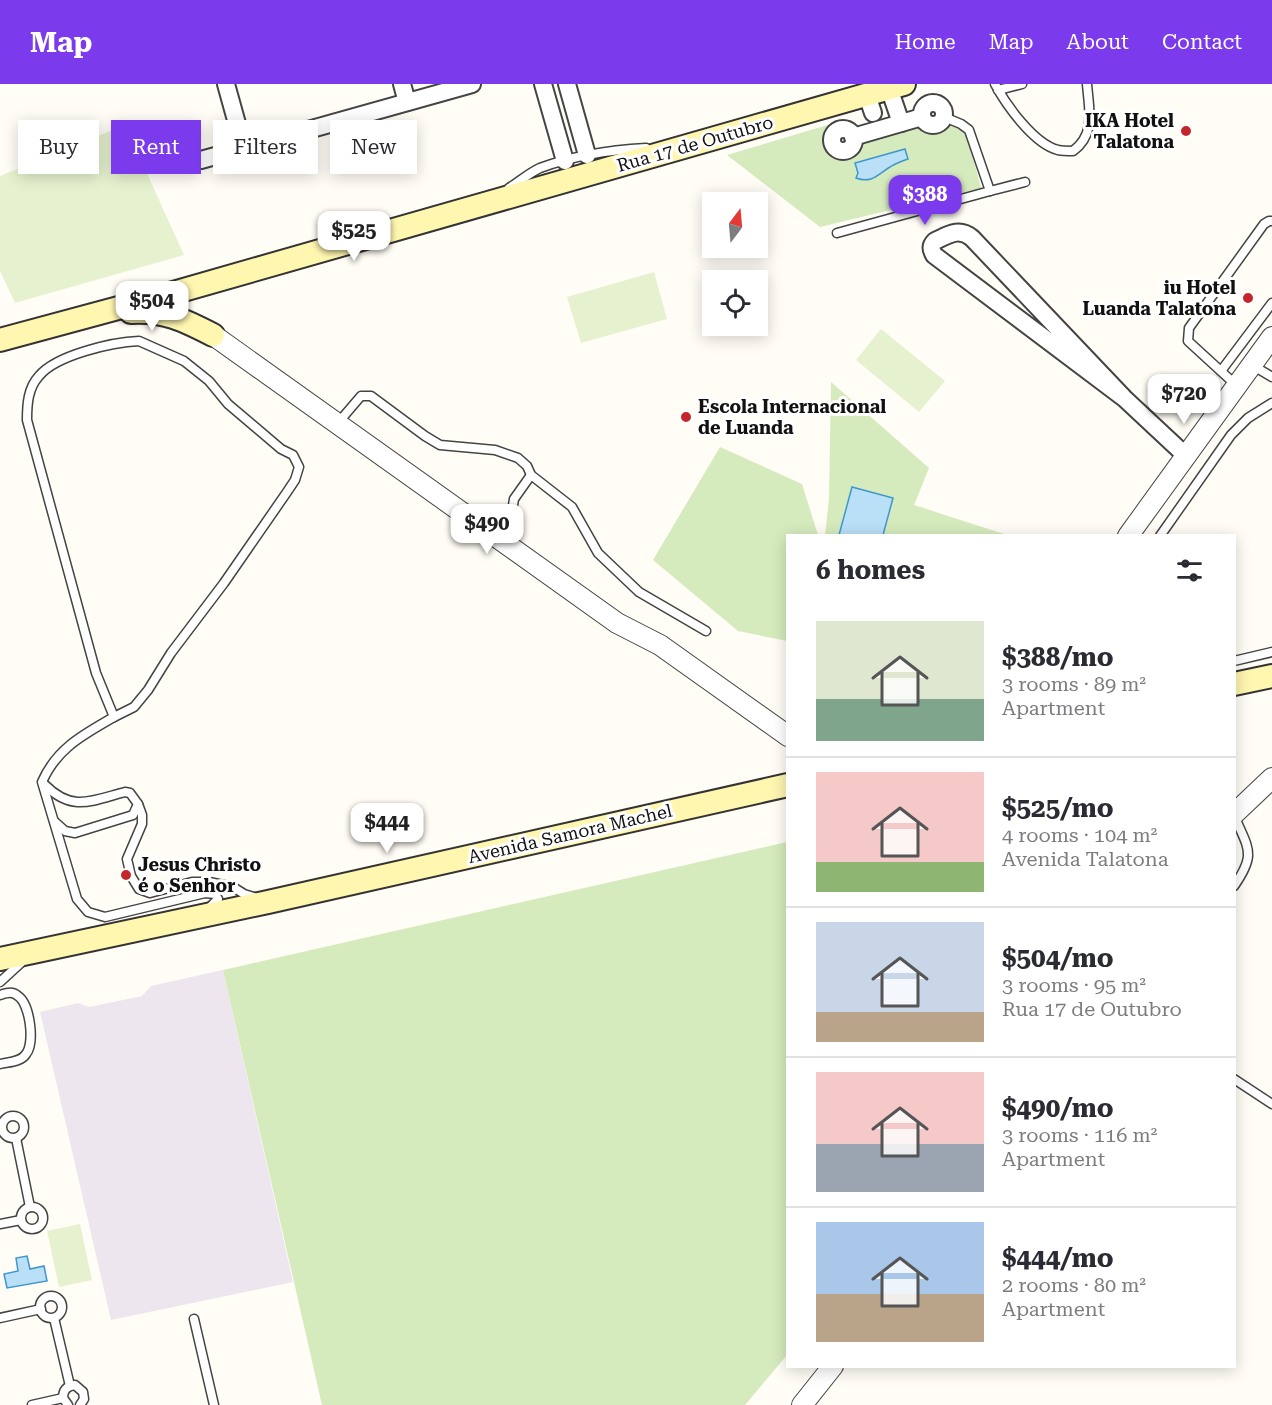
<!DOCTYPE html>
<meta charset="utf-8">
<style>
:root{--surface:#fff;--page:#f7f7f7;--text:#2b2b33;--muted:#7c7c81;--line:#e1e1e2;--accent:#7c3aed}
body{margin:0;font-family:"Roboto Serif",serif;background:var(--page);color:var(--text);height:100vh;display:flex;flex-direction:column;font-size:22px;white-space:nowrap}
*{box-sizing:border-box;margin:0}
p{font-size:20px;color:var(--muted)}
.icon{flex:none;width:33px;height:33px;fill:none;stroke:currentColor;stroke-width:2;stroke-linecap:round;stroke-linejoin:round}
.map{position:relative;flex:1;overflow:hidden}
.side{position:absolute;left:786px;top:450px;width:450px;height:834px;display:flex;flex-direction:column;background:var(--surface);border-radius:0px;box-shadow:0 3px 15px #0003}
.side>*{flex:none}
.hud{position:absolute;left:18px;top:36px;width:570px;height:54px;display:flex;gap:12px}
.needle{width:39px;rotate:16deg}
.fabs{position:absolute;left:702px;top:108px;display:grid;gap:12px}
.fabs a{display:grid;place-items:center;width:66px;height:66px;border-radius:0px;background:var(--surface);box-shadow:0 3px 15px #0003;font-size:30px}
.price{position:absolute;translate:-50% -51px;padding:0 14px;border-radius:12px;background:#fff;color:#222;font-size:20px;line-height:39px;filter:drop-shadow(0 2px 3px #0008)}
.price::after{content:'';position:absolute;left:50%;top:36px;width:18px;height:14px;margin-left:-9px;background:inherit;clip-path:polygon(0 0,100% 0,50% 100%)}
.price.selected{background:var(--accent);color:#fff}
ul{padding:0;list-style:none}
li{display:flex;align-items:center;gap:18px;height:150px;padding:0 30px}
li+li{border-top:2px solid var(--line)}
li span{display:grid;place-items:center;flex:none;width:168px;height:120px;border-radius:0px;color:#555}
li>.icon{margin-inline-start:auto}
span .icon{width:72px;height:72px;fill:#fffc;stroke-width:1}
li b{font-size:26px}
h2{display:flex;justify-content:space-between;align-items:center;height:72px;padding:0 30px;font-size:26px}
.pill{padding:0 21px;border-radius:0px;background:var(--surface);box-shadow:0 3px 15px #0003;font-size:21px;line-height:54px}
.pill.selected{background:var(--accent);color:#fff}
header{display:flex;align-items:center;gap:36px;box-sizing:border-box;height:84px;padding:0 30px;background:var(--accent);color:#fff}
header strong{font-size:28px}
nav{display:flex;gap:33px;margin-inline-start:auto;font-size:21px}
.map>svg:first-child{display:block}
.industrial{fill:#eee6ef}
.green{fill:#d5ebbd}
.pitch{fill:#e6f2cf}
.water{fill:#b9e0f7;stroke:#3f96cf;stroke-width:1.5}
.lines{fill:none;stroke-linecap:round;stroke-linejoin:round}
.service-casing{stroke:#444;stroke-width:11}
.minor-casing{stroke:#444;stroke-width:20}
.tertiary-casing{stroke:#444;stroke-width:22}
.secondary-casing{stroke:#333;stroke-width:26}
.service{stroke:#fff;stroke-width:8}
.minor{stroke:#fff;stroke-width:16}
.tertiary{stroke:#fff;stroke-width:20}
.secondary{stroke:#fff6b0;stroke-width:22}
.poi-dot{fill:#c4262e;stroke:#fff;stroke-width:2}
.labels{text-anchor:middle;stroke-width:6;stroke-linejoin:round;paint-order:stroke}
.poi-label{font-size:18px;font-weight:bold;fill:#111;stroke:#fff;text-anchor:end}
.street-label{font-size:18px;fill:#111;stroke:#fff}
</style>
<header>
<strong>Map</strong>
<nav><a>Home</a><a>Map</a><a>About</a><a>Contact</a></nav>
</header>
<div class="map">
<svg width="1272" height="1321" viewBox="0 0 1272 1321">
<rect width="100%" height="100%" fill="#fffdf5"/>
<!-- industrial -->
<polygon class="industrial" points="223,886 293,1198 111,1236 40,928 78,919 89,923 142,912 151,902"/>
<!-- green -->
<g class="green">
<polygon points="918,39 928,48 952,41 966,48 981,104 820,143 727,71 831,40 822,58 836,76 862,66 867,54"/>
<polygon points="831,298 929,384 914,421 1007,451 825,452 829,414"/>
<polygon points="720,363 802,400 818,451 788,452 787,557 738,547 653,476"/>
<polygon points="787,758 787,1271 745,1321 322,1321 223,886"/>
</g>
<!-- pitch -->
<g class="pitch">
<polygon points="125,41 184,171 15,219 0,187 0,92"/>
<polygon points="654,188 667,235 581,259 567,213"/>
<polygon points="881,245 945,297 919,328 856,276"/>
<polygon points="80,1140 92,1196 59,1203 47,1147"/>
</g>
<!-- water -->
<g class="water">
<path d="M905 65 908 75C902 77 896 79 890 83 878 90 872 100 856 94L858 89 855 79Z"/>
<polygon points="852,403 893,414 883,451 839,451"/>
<polygon points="27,1172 30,1185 44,1182 47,1197 7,1204 4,1190 18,1187 16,1174"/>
</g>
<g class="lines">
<!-- service casing -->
<g class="service-casing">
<g id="service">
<path d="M995 0C1006 21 1034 60 1058 66 1063 67 1068 67 1073 67 1096 50 1089 26 1087 0"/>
<polyline points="998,6 1022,0"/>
<path d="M509 104C519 98 529 89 540 84 575 71 610 66 646 64"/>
<polyline points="990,107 1025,98"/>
<polyline points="837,149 990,107 969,46 961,40 944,33"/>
<path d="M139 257 184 277 209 297 228 320 281 365 293 371 299 383 295 396 287 408 224 499 171 569 148 606 134 623 114 633 96 589 27 336C27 320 28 304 39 292 56 271 113 258 139 257Z"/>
<polyline points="1252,281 1272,293"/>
<polyline points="1221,287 1272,219"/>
<polyline points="1236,301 1188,257 1189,244 1264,140 1269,137 1272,137"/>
<polyline points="337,340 361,312 371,312 425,352 440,361 495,366 518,374 527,382 531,391 572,423 598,469 639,508 706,547"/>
<polyline points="1160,452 1231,351 1248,334 1272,319"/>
<polyline points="507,458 514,415 531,391"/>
<polyline points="1234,577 1272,568"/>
<path d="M114 633C83 651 57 664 42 698L77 815 88 828 105 833 205 809 215 810 218 815 209 824"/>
<path d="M45 701C72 728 91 717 125 708L130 709 138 720 133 731 75 749 65 747 55 738"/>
<polyline points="138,720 142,731 142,740 127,775 131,792 139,805 150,809 192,798 209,798 233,803 244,810 257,814"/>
<path d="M1234 731C1248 765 1257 769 1234 802"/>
<polyline points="0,898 24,876"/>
<path d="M0 911C7 909 12 907 18 912 30 920 35 959 26 970 21 978 9 978 0 980"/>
<polyline points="1234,995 1272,1020"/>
<circle cx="13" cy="1043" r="11"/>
<polyline points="16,1054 30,1123"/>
<circle cx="32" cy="1134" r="11"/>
<polyline points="0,1140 21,1136"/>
<circle cx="51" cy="1223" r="11"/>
<polyline points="0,1234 41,1225"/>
<polyline points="54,1234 70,1302"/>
<polyline points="194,1235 214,1321"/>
<polyline points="32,1321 63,1314"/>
<path d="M68 1321 63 1314C63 1306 67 1302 75 1301L83 1308 84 1315 80 1321"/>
</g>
</g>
<!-- minor casing -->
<g class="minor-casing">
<g id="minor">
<polyline points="226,0 244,65"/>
<polyline points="402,0 407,18"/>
<polyline points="543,0 565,77"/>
<polyline points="567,0 587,71"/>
<polyline points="889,4 901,39"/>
<polyline points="867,11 873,29"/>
<circle cx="933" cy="30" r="11"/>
<circle cx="843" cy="56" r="11"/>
<polyline points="853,53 922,33"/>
<polyline points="201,76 472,0"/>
<path d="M1124 314 934 171C931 165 930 162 935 157 948 151 959 143 972 154L1124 314 1185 371"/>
</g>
</g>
<!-- tertiary casing -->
<g class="tertiary-casing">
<g id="tertiary">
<polyline points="213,251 617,539 660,561 788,652"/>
<polyline points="1128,452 1272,253"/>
<polyline points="1234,730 1272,694"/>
<polyline points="802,1321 833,1282"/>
</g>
</g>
<!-- secondary casing -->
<g class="secondary-casing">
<g id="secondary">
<path d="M131 228C164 226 184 236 213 251"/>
<polyline points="0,256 159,213 904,0"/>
<polyline points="1234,600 1272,592"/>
<polyline points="0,875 268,818 788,701"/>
</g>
</g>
<!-- service -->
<use href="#service" class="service"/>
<!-- minor -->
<use href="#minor" class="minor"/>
<!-- tertiary -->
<use href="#tertiary" class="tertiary"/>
<!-- secondary -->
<use href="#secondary" class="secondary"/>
</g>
<!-- markers -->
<g class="poi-dot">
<circle cx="1186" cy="47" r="6"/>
<circle cx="1248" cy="214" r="6"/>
<circle cx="686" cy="333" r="6"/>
<circle cx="126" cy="791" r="6"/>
</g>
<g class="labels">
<!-- poi labels -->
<g class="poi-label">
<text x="1174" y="43">IKA Hotel<tspan x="1174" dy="21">Talatona</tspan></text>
<text x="1236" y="210">iu Hotel<tspan x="1236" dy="21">Luanda Talatona</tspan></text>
<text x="698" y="329" text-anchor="start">Escola Internacional<tspan x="698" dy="21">de Luanda</tspan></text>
<text x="138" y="787" text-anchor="start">Jesus Christo<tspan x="138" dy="21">é o Senhor</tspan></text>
</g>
<!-- street labels -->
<g class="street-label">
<text transform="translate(695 60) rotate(-16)" y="6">Rua 17 de Outubro</text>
<text transform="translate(570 750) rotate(-13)" y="6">Avenida Samora Machel</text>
</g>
</g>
</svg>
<div class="fabs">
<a><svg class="needle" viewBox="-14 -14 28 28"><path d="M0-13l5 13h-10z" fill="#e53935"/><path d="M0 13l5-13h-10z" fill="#7c7c81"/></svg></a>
<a><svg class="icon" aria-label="locate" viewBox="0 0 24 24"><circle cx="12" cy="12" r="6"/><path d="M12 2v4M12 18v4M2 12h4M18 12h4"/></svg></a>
</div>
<b class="price selected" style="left:925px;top:142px">$388</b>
<b class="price" style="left:354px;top:178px">$525</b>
<b class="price" style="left:152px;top:248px">$504</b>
<b class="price" style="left:1184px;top:341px">$720</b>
<b class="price" style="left:487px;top:471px">$490</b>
<b class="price" style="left:387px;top:770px">$444</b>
<div class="hud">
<a class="pill">Buy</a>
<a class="pill selected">Rent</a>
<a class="pill">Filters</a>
<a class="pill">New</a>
</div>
<section class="side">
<h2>6 homes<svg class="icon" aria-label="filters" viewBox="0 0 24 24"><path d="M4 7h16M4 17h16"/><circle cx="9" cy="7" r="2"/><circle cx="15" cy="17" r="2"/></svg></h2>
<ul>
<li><span style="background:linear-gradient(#dfe7d0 65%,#7fa58c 0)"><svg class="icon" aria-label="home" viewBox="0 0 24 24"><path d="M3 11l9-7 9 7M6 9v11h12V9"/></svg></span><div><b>$388/mo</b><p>3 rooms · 89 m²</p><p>Apartment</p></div></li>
<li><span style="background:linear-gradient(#f6c9c9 75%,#8fb573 0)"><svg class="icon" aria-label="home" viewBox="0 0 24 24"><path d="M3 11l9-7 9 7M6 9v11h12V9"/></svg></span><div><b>$525/mo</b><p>4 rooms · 104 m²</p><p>Avenida Talatona</p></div></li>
<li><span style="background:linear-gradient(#c9d6e8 75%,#b9a48a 0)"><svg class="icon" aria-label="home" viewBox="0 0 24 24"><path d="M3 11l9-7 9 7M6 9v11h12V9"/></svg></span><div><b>$504/mo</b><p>3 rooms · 95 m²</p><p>Rua 17 de Outubro</p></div></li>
<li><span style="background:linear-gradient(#f6c9c9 60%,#9aa5b1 0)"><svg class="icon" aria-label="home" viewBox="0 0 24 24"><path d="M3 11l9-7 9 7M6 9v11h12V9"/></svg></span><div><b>$490/mo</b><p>3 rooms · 116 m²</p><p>Apartment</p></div></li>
<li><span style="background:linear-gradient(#a9c7e8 60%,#b9a48a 0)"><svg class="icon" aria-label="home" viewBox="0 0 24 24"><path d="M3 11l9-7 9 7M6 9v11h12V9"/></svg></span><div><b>$444/mo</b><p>2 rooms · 80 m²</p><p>Apartment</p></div></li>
</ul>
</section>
</div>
